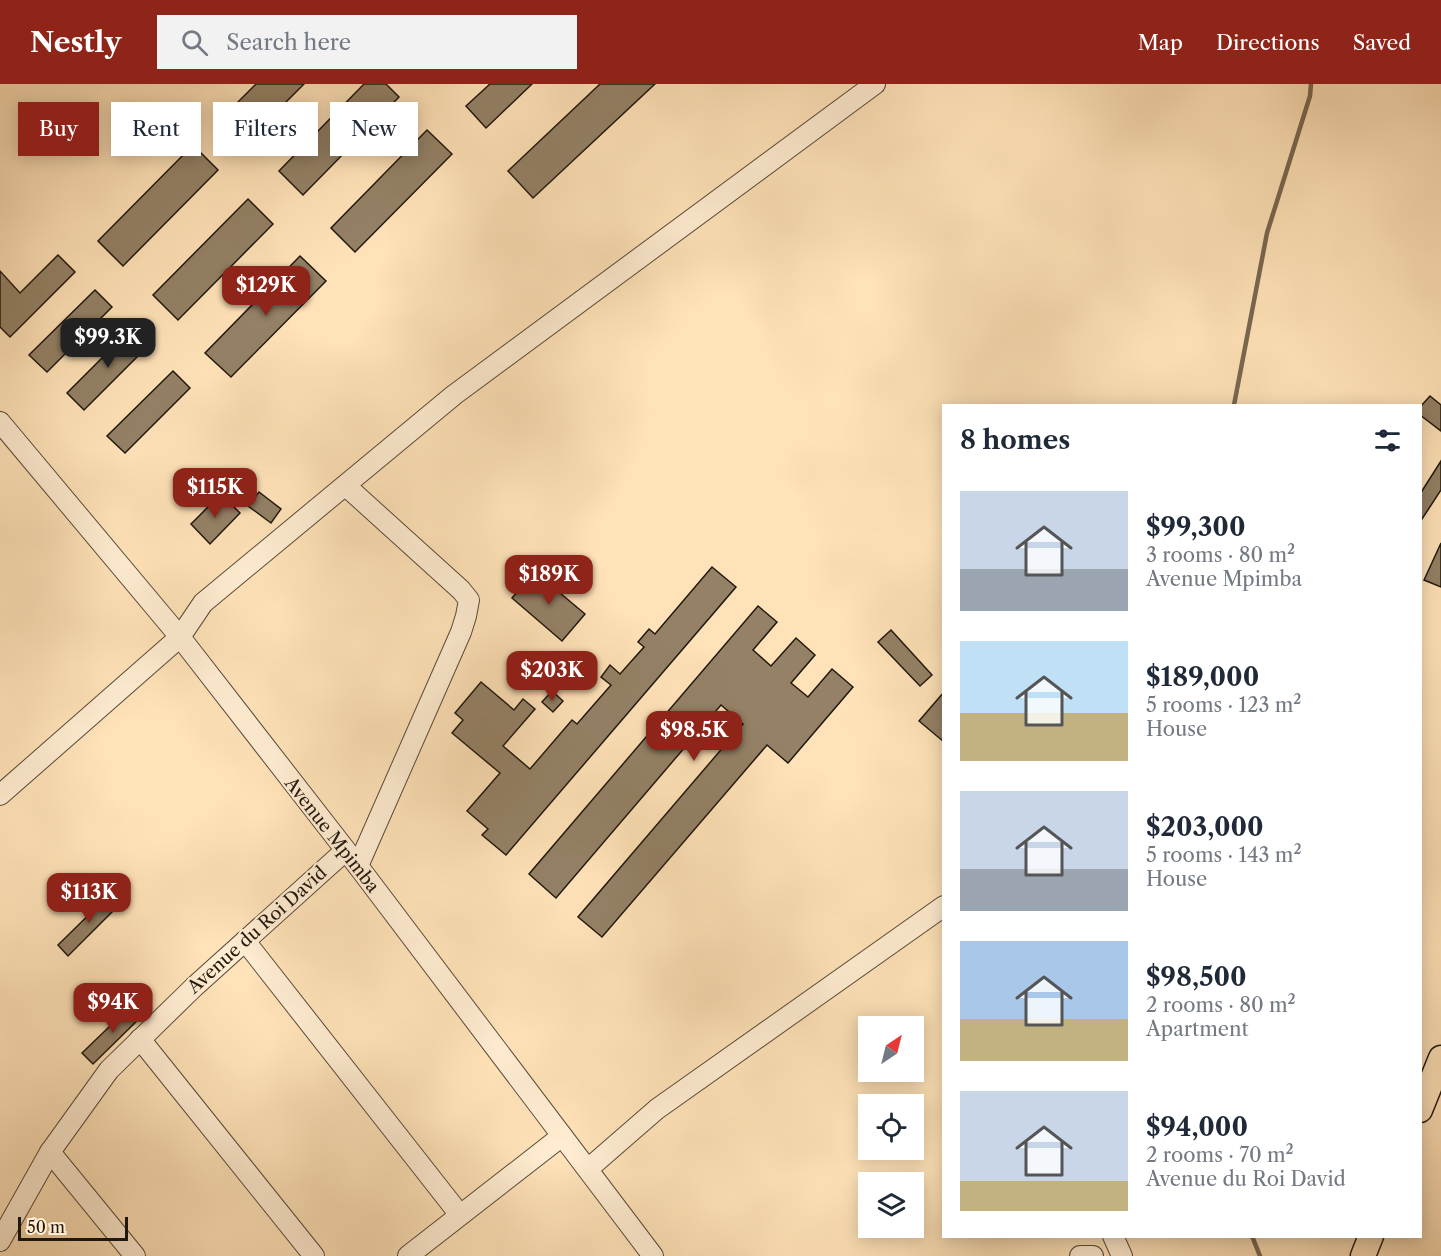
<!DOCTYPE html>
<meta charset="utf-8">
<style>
:root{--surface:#fff;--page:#f2f2f3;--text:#1f2937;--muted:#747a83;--accent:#8f2418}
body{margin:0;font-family:"Libre Caslon Text",serif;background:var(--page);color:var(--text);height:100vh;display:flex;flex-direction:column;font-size:22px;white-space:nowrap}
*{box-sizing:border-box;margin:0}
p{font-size:20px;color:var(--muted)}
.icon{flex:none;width:33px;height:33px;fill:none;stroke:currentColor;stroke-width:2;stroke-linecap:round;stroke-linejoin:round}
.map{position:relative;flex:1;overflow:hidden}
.details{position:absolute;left:942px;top:320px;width:480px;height:834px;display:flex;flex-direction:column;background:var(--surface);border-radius:0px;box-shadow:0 3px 15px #0003}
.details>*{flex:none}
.guide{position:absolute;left:18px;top:18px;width:570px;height:54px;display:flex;gap:12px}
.needle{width:39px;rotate:35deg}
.tools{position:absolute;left:858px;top:932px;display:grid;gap:12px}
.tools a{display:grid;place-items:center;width:66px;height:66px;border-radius:0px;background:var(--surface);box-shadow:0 3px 15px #0003;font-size:30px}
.scale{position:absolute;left:18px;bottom:15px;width:110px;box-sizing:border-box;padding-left:6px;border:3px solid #21180e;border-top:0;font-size:16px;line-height:21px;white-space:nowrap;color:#21180e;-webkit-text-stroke:4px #ffecd1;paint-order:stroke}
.price{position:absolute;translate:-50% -51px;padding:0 14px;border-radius:12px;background:var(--accent);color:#fff;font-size:20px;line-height:39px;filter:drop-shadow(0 2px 3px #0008)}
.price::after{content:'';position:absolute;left:50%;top:36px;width:18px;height:14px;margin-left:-9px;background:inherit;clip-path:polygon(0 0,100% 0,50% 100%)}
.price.selected{background:#222;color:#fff}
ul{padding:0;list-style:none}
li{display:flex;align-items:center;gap:18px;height:150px;padding:0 18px}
li span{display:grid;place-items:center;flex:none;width:168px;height:120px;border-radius:0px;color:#555}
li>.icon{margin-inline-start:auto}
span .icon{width:72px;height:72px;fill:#fffc;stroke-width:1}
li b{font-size:26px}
h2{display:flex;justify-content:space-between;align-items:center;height:72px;padding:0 18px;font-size:26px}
.tag{padding:0 21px;border-radius:0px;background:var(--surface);box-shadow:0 3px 15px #0003;font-size:21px;line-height:54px}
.tag.selected{background:var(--accent);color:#fff}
header{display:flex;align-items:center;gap:36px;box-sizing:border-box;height:84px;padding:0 30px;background:var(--accent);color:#fff}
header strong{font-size:28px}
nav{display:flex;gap:33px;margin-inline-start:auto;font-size:21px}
.search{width:420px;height:54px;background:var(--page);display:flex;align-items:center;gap:15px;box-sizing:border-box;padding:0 21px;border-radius:0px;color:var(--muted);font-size:22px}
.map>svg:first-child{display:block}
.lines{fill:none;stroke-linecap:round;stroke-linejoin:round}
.stream{stroke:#796851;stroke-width:4.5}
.building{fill:#948166;stroke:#21180e;stroke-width:1.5}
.minor-casing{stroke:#584a38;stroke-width:22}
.major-casing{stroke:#21180e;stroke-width:27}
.minor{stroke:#ffecd1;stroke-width:20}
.major{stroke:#ffe2b8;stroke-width:24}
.labels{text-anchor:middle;stroke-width:4.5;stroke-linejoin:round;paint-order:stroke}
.street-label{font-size:18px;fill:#21180e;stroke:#ffecd1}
</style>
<header>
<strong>Nestly</strong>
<div class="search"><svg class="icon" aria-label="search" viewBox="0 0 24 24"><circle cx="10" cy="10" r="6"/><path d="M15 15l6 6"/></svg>Search here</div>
<nav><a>Map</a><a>Directions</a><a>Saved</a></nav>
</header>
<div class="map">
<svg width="1441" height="1172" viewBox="0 0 1441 1172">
<rect width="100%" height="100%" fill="#ffe2b8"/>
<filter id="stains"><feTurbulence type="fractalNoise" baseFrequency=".00333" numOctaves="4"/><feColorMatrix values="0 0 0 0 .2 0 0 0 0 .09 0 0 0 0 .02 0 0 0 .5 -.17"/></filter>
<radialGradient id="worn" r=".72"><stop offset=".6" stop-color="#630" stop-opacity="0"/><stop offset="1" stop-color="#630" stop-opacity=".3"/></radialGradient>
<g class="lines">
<!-- stream -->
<g class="stream">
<polyline points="1234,321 1267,149 1310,12 1311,0"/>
<polyline points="1252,1152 1260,1172"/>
</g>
</g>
<!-- building -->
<g class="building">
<polygon points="256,0 304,0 248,56 224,32"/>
<polygon points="364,0 386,0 399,13 303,111 279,87"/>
<polygon points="490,0 532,0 486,44 466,22"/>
<polygon points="600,0 655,0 533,114 508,87"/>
<polygon points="427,46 452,70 355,168 331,144"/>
<polygon points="193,61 218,86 123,182 98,157"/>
<polygon points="248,115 273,140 178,236 153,211"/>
<polygon points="58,171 75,188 10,253 0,243 0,187 20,209"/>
<polygon points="300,172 326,197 231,293 205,269"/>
<polygon points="95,206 112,223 47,288 29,271"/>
<polygon points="132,244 149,261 84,326 67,309"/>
<polygon points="173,287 190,304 125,369 107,352"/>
<polygon points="1430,312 1441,321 1441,347 1420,331 1420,323"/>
<polygon points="1441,377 1441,406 1420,438 1420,410"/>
<polygon points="259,408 281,425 271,439 248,422"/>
<polygon points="221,410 240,429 210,460 191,440"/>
<polygon points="1441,459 1441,503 1424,496"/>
<polygon points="712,483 736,503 506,771 482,751 488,745 467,727 500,689 452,649 463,636 455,629 481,598 514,626 523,615 535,625 503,662 530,685 572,636 577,640 611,601 601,593 610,581 620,590 644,563 638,558 649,545 655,550"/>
<polygon points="535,488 585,530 562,557 512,514"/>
<polygon points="758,522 777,538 753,566 771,582 796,554 815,571 791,599 808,613 832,585 853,603 788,679 767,661 602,853 578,833 743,640 721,621 556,814 529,790"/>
<polygon points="891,546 932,591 920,602 878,558"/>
<polygon points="552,607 563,617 553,628 542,618"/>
<polygon points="944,608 944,658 919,637"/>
<polygon points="111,809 121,819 68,872 58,861"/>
<polygon points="134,919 144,930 93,980 82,969"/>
</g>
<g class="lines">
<!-- minor casing -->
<g class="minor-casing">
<g id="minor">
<polyline points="0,338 180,553 358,782 653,1172"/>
<polyline points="346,402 461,506 469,516 466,532 461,548 358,782"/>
<polyline points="0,711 180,553 203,519 454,311 875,0"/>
<polyline points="245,857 460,1131"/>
<polyline points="140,955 314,1172"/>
<polyline points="50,1068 135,1172"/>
<polyline points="588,1085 657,1025 944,822"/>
<polyline points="1113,1152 1122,1172"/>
<polyline points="0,1157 50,1068 109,986 194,903 345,767"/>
<polyline points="408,1172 562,1052"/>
<polyline points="1080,1172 1093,1172"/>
</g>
</g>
<!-- major casing -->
<g class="major-casing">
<g id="major">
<polyline points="1420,1026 1441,974"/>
<polyline points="1363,1172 1371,1152"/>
</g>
</g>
<!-- minor -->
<use href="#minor" class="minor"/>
<!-- major -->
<use href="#major" class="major"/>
</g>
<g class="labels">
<!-- street labels -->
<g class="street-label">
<text transform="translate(332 751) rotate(52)" y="6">Avenue Mpimba</text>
<text transform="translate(257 846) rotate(-42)" y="6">Avenue du Roi David</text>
</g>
</g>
<rect width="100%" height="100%" filter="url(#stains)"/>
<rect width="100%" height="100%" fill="url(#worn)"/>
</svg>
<div class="tools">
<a><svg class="needle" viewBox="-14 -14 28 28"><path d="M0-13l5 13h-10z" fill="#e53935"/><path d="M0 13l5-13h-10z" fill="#747a83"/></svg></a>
<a><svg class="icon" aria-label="locate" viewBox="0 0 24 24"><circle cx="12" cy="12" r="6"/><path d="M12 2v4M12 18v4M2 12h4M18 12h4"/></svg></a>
<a><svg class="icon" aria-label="layers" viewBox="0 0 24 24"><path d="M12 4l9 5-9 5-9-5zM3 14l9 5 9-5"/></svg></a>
</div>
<div class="scale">50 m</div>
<b class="price" style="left:266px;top:233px">$129K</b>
<b class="price selected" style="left:108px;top:285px">$99.3K</b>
<b class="price" style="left:215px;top:435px">$115K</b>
<b class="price" style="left:549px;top:522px">$189K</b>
<b class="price" style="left:552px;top:618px">$203K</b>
<b class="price" style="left:694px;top:678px">$98.5K</b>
<b class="price" style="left:89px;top:840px">$113K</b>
<b class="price" style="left:113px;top:950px">$94K</b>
<div class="guide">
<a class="tag selected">Buy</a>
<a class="tag">Rent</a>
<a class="tag">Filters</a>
<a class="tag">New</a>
</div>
<section class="details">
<h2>8 homes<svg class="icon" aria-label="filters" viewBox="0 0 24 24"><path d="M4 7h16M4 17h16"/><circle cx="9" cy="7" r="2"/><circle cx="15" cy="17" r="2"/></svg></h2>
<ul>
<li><span style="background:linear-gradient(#c9d6e8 65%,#9aa5b1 0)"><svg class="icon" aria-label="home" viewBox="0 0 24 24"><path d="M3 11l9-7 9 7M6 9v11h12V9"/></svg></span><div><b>$99,300</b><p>3 rooms · 80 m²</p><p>Avenue Mpimba</p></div></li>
<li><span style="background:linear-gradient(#bfe0f5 60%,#c2b280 0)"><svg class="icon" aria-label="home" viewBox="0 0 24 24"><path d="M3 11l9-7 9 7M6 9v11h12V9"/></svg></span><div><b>$189,000</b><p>5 rooms · 123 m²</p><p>House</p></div></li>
<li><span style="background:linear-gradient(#c9d6e8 65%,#9aa5b1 0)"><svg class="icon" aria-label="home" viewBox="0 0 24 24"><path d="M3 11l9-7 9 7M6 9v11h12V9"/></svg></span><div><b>$203,000</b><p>5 rooms · 143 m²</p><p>House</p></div></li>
<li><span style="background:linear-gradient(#a9c7e8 65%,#c2b280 0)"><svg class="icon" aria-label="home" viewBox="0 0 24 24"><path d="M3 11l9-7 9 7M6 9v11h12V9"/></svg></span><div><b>$98,500</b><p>2 rooms · 80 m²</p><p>Apartment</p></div></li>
<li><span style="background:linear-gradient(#c9d6e8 75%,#c2b280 0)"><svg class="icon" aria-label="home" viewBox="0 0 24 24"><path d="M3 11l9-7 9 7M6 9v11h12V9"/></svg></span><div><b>$94,000</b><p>2 rooms · 70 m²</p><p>Avenue du Roi David</p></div></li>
</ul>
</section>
</div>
